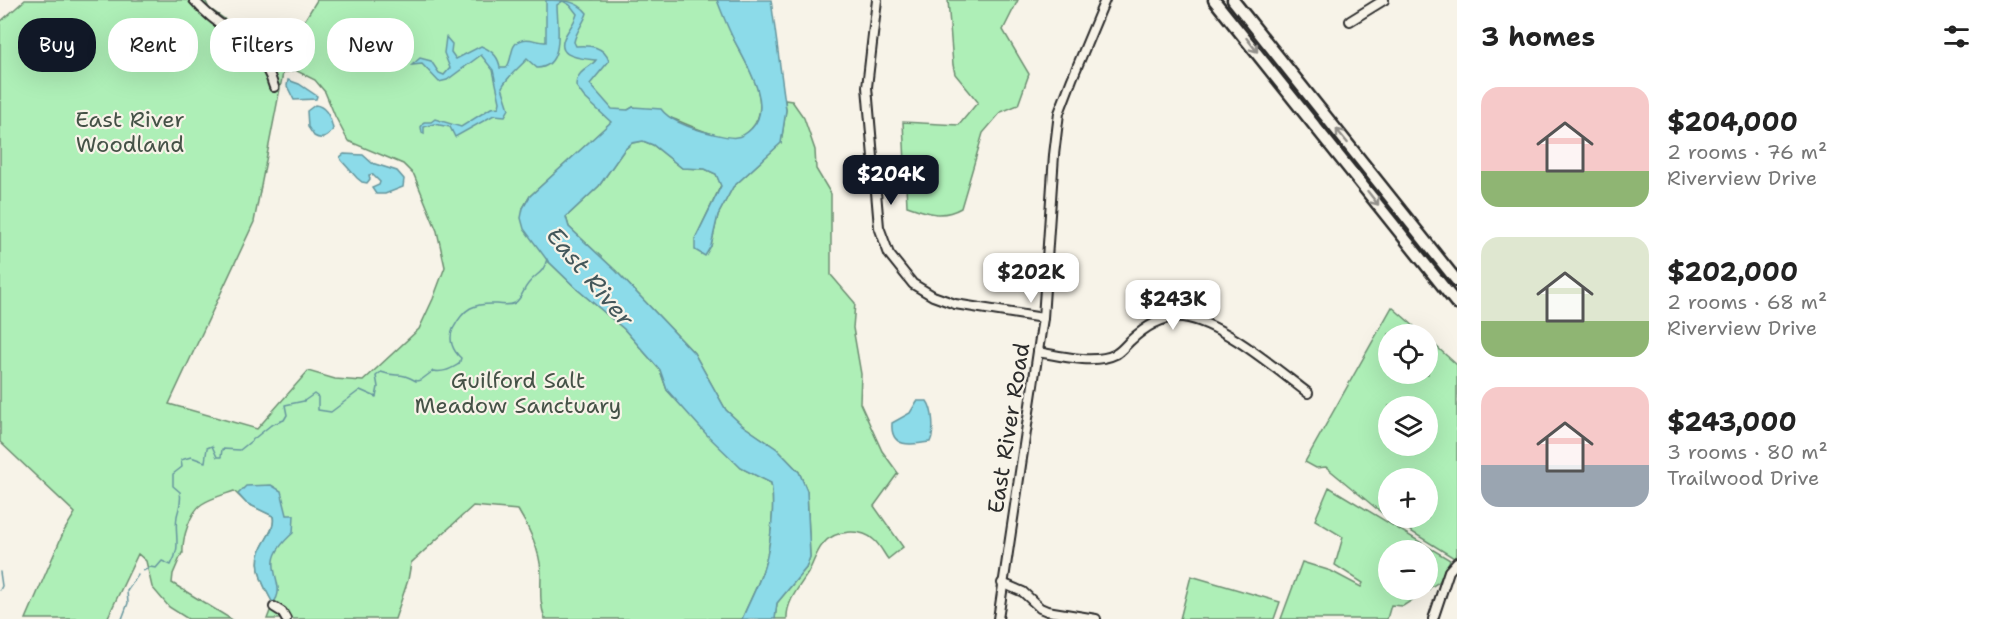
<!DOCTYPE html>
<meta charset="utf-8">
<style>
:root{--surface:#fff;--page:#f6f6f6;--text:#222;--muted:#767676;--accent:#111827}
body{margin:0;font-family:"Shantell Sans",sans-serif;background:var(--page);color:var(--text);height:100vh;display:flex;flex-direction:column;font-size:22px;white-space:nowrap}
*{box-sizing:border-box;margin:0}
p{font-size:20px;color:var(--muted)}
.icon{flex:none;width:33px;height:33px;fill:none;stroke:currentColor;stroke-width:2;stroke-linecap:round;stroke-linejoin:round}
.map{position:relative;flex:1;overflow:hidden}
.sheet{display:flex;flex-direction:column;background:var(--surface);width:540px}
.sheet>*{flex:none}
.guide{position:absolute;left:18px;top:18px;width:570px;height:54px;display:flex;gap:12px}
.buttons{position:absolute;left:1378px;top:324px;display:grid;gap:12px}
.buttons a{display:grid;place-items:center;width:60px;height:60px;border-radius:50%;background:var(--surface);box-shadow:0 6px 24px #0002;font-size:30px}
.price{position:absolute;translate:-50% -51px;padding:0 14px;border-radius:12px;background:#fff;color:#222;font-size:20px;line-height:39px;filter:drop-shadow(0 2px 3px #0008)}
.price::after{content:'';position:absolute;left:50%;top:36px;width:18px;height:14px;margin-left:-9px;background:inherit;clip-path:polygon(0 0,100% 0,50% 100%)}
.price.active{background:var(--accent);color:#fff}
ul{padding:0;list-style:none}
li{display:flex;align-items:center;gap:18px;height:150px;padding:0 24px}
li span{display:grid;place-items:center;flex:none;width:168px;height:120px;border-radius:18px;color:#555}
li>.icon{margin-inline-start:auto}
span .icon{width:72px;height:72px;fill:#fffc;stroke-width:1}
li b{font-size:26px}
h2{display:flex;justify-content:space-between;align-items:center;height:72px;padding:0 24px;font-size:26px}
.chip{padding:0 21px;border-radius:24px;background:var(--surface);box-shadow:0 6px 24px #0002;font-size:21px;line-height:54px}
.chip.active{background:var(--accent);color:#fff}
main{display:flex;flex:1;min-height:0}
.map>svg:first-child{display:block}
.green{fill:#aeefb7;stroke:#6c8d71;stroke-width:1.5;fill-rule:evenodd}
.water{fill:#8cdbe9;stroke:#65959d;stroke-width:1.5}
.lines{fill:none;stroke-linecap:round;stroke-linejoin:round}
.stream{stroke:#65959d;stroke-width:1.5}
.minor-casing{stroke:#2b2b2b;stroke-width:12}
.highway-casing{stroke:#2b2b2b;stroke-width:15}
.minor{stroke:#f7f3e8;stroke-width:8}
.highway{stroke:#f7f3e8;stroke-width:10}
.oneway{stroke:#918f8a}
.labels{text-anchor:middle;stroke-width:4.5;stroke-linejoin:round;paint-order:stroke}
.park-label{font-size:22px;fill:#455247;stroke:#f7f3e8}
.street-label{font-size:22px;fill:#2b2b2b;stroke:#f7f3e8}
.water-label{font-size:24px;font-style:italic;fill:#43575a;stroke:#f7f3e8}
</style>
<main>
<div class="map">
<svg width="1457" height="619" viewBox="0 0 1457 619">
<rect width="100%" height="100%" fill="#f7f3e8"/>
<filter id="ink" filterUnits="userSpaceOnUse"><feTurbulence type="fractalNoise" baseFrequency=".0167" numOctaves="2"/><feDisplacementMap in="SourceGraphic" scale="12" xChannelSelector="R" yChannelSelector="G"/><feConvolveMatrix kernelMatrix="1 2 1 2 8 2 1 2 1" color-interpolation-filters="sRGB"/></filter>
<g filter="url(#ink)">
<!-- green -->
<g class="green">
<path d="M25 0H205L209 8 226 20 262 52 282 57 317 0H751L734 40C747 65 774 104 751 129 746 134 742 139 735 139 720 140 684 123 669 117 657 113 645 110 633 107L619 115 530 196 523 208 547 260 578 290 624 329 660 370 667 390 741 468 771 483C775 505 771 546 764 567 759 584 749 602 742 619H545C539 601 541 590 541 572 540 551 529 527 518 510L473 506 411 563 408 580 395 619H267L273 603C265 589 254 569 260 552 264 539 276 530 273 516L246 503 234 491C223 495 211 498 202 504 190 512 182 539 183 553H182L173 574 172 583 231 619H188L169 607 152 587 146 561 138 554 107 619H26L64 531 75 513 0 442V22ZM295 70 315 80 325 92 335 116 348 141 403 164 414 175 437 231 445 267 433 299 419 329 363 381 335 379 308 371 257 429 169 404 254 222 283 73Z"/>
<path d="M948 0H1018L1003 30 1029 74 1018 105 1001 112 983 133 961 208C942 219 927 213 907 206L903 122 959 125 978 102 955 74 953 65Z"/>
<path d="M785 100 792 101 804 118 815 150 816 169 831 194V275L855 303 853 328 861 374 860 403 882 451 898 473 874 506 903 547 888 559C884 554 880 545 874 540 861 528 834 530 823 544 816 552 813 564 808 573 799 587 786 602 787 619H775L777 603 806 568 810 557 807 491 799 472 777 449 742 425 726 410 694 353 616 271 569 227 566 217 599 186 624 150 632 143 643 141 653 145 682 168 705 169 716 174 721 185 695 239 711 246 718 215 733 187 781 143 786 110Z"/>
<path d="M1392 307 1423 334H1389V374H1428V339L1457 365V554L1454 558 1383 514 1326 467 1316 468 1305 462ZM1389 406H1428V446H1389ZM1428 478V518H1389V478Z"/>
<polygon points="1329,487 1450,560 1439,582 1428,589 1428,550 1389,550 1389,590 1428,590 1403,606 1391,605 1387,619 1281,619 1302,562 1331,571 1361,587 1363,583 1335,565 1343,537 1315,520"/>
<polygon points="1191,576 1280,602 1274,619 1180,619"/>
</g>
<!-- water -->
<g class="water">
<path d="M546 0C562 0 577 0 587 13 584 23 576 31 574 42L576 46C590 45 604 46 609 61L590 84 612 109 628 110 633 107 661 109C671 123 697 130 714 134 730 138 740 141 752 128 774 105 745 62 733 38 727 26 722 13 717 0H771L786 110 781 143 733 187 718 215 711 246 705 256 695 250V239L721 186 716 174 705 169 682 168 653 145 643 141 632 143 624 150 599 186 566 217 569 227 616 271 694 353 726 410 742 425 777 449 799 472 807 491 810 557 806 568 777 603 775 619H742C749 602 759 584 764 567 771 546 775 504 771 483L741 468 707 435 667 390 660 370 624 329 578 290 547 260 524 229 521 218 523 208 530 196 611 122 584 97 576 86C576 71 589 69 596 60 578 58 551 57 568 31 572 25 575 21 577 14L570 5 563 1 557 5C557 23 566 67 537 68L527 59C519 68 508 76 502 87L509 109 505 116 494 115 455 137 450 127 434 124 424 127V134L422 133 421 127 424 122H431L435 119 461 127 491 108 499 107 500 102 493 70 481 55 447 80 439 82 422 64 412 65 420 58 431 61 439 73 444 75 450 68 444 53 446 37 452 44 451 52 456 59 481 46C491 50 499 56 500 68H506C514 59 508 44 522 40 530 37 538 43 546 42Z"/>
<polygon points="288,80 299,84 317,96 316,99 294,100 287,86"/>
<path d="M315 105C326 106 331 119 333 129 329 137 322 141 314 136L308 127 307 111Z"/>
<polygon points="344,154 363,155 372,163 397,171 404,179 403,187 385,194 376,194 372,188 379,185 380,182 372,174 369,175 370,179 367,183 362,182 357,178 341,160 340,157"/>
<path d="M917 401H927C933 409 935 432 930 442 912 445 890 449 892 423L910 413Z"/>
<path d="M271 485 281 491 287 515H294L293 533C285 540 275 550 274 561 272 576 285 590 273 603 265 589 254 569 260 552 264 539 276 530 273 516L246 503 238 494 246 486Z"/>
</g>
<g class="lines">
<!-- stream -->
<g class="stream">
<path d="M143 571 150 567 156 568 162 561 171 565C182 546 174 535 177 516 179 507 182 502 180 492L173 486V474L182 467 181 460 191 457 205 462 207 448 212 446 217 457H221L222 449 240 450 271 425 284 420 287 415 285 405 304 401 314 394 318 397V410L331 412 360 390 376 397 378 387 376 376 381 372C397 378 400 371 416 381L421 380 433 371C444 373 450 369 459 364L461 358C453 351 448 340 453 329 464 308 473 303 497 304 503 305 509 306 515 303 522 298 523 290 528 284 536 273 543 275 547 259"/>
<polyline points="0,572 2,586 0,590"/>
<polyline points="122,619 128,603 127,591 138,575"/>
</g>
<!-- minor casing -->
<g class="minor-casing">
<g id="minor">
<path d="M194 0C223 35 259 36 274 87"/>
<polyline points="877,0 867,87 879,227 889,254 913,284 933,296 955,304 1043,318"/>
<polyline points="1350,21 1384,0"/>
<path d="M1038 352C1060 356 1095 365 1116 354 1121 351 1126 345 1130 341 1144 328 1162 315 1183 317 1222 322 1276 369 1308 393"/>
<polyline points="1002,583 1023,592 1040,608 1047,611 1096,619"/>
<polyline points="274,607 282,612 286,619"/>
<polyline points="998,619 1043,318 1054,155 1059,113 1072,79 1105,0"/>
<polyline points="1433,619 1449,571 1457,562"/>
</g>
</g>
<!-- highway casing -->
<g class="highway-casing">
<g id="highway">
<polyline points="1214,0 1457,304"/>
<polyline points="1233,0 1457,281"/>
</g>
</g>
<!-- minor -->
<use href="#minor" class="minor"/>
<!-- highway -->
<use href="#highway" class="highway"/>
</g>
<!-- one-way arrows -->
<defs><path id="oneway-shaft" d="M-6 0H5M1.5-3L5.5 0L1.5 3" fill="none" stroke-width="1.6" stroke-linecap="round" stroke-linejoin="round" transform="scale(1.5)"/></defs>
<g class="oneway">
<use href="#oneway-shaft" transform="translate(1252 45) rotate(52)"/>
<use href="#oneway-shaft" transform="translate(1342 136) rotate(-129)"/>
<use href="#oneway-shaft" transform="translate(1373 198) rotate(52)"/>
</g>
</g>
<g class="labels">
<!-- park labels -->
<g class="park-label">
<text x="130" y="127">East River<tspan x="130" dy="25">Woodland</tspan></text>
<text x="518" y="388">Guilford Salt<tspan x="518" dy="25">Meadow Sanctuary</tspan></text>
</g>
<!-- street labels -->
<g class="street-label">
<text transform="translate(1008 428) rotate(-81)" y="8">East River Road</text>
</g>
<!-- water labels -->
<g class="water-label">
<text transform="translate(590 277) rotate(50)" y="8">East River</text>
</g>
</g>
</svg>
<div class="buttons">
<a><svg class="icon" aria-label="locate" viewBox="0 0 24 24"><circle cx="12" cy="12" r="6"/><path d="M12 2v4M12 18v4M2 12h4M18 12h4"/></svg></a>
<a><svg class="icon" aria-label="layers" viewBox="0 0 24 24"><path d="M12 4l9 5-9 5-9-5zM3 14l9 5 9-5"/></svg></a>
<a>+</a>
<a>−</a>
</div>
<b class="price active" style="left:891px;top:206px">$204K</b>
<b class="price" style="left:1031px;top:304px">$202K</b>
<b class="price" style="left:1173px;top:331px">$243K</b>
<div class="guide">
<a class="chip active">Buy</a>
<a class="chip">Rent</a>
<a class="chip">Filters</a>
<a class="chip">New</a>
</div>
</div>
<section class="sheet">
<h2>3 homes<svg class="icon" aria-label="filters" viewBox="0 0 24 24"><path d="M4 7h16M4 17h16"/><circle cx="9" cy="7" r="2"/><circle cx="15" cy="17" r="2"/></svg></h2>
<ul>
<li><span style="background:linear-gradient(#f6c9c9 70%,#8fb573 0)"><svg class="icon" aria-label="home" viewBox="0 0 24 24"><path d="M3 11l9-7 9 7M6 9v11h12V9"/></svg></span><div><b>$204,000</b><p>2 rooms · 76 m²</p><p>Riverview Drive</p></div></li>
<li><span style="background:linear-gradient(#dfe7d0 70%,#8fb573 0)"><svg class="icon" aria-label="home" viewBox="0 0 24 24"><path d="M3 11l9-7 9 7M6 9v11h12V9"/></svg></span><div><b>$202,000</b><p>2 rooms · 68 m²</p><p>Riverview Drive</p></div></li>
<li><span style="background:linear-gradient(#f6c9c9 65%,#9aa5b1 0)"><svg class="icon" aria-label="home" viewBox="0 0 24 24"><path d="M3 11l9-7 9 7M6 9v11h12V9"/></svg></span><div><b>$243,000</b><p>3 rooms · 80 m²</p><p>Trailwood Drive</p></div></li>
</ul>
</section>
</main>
